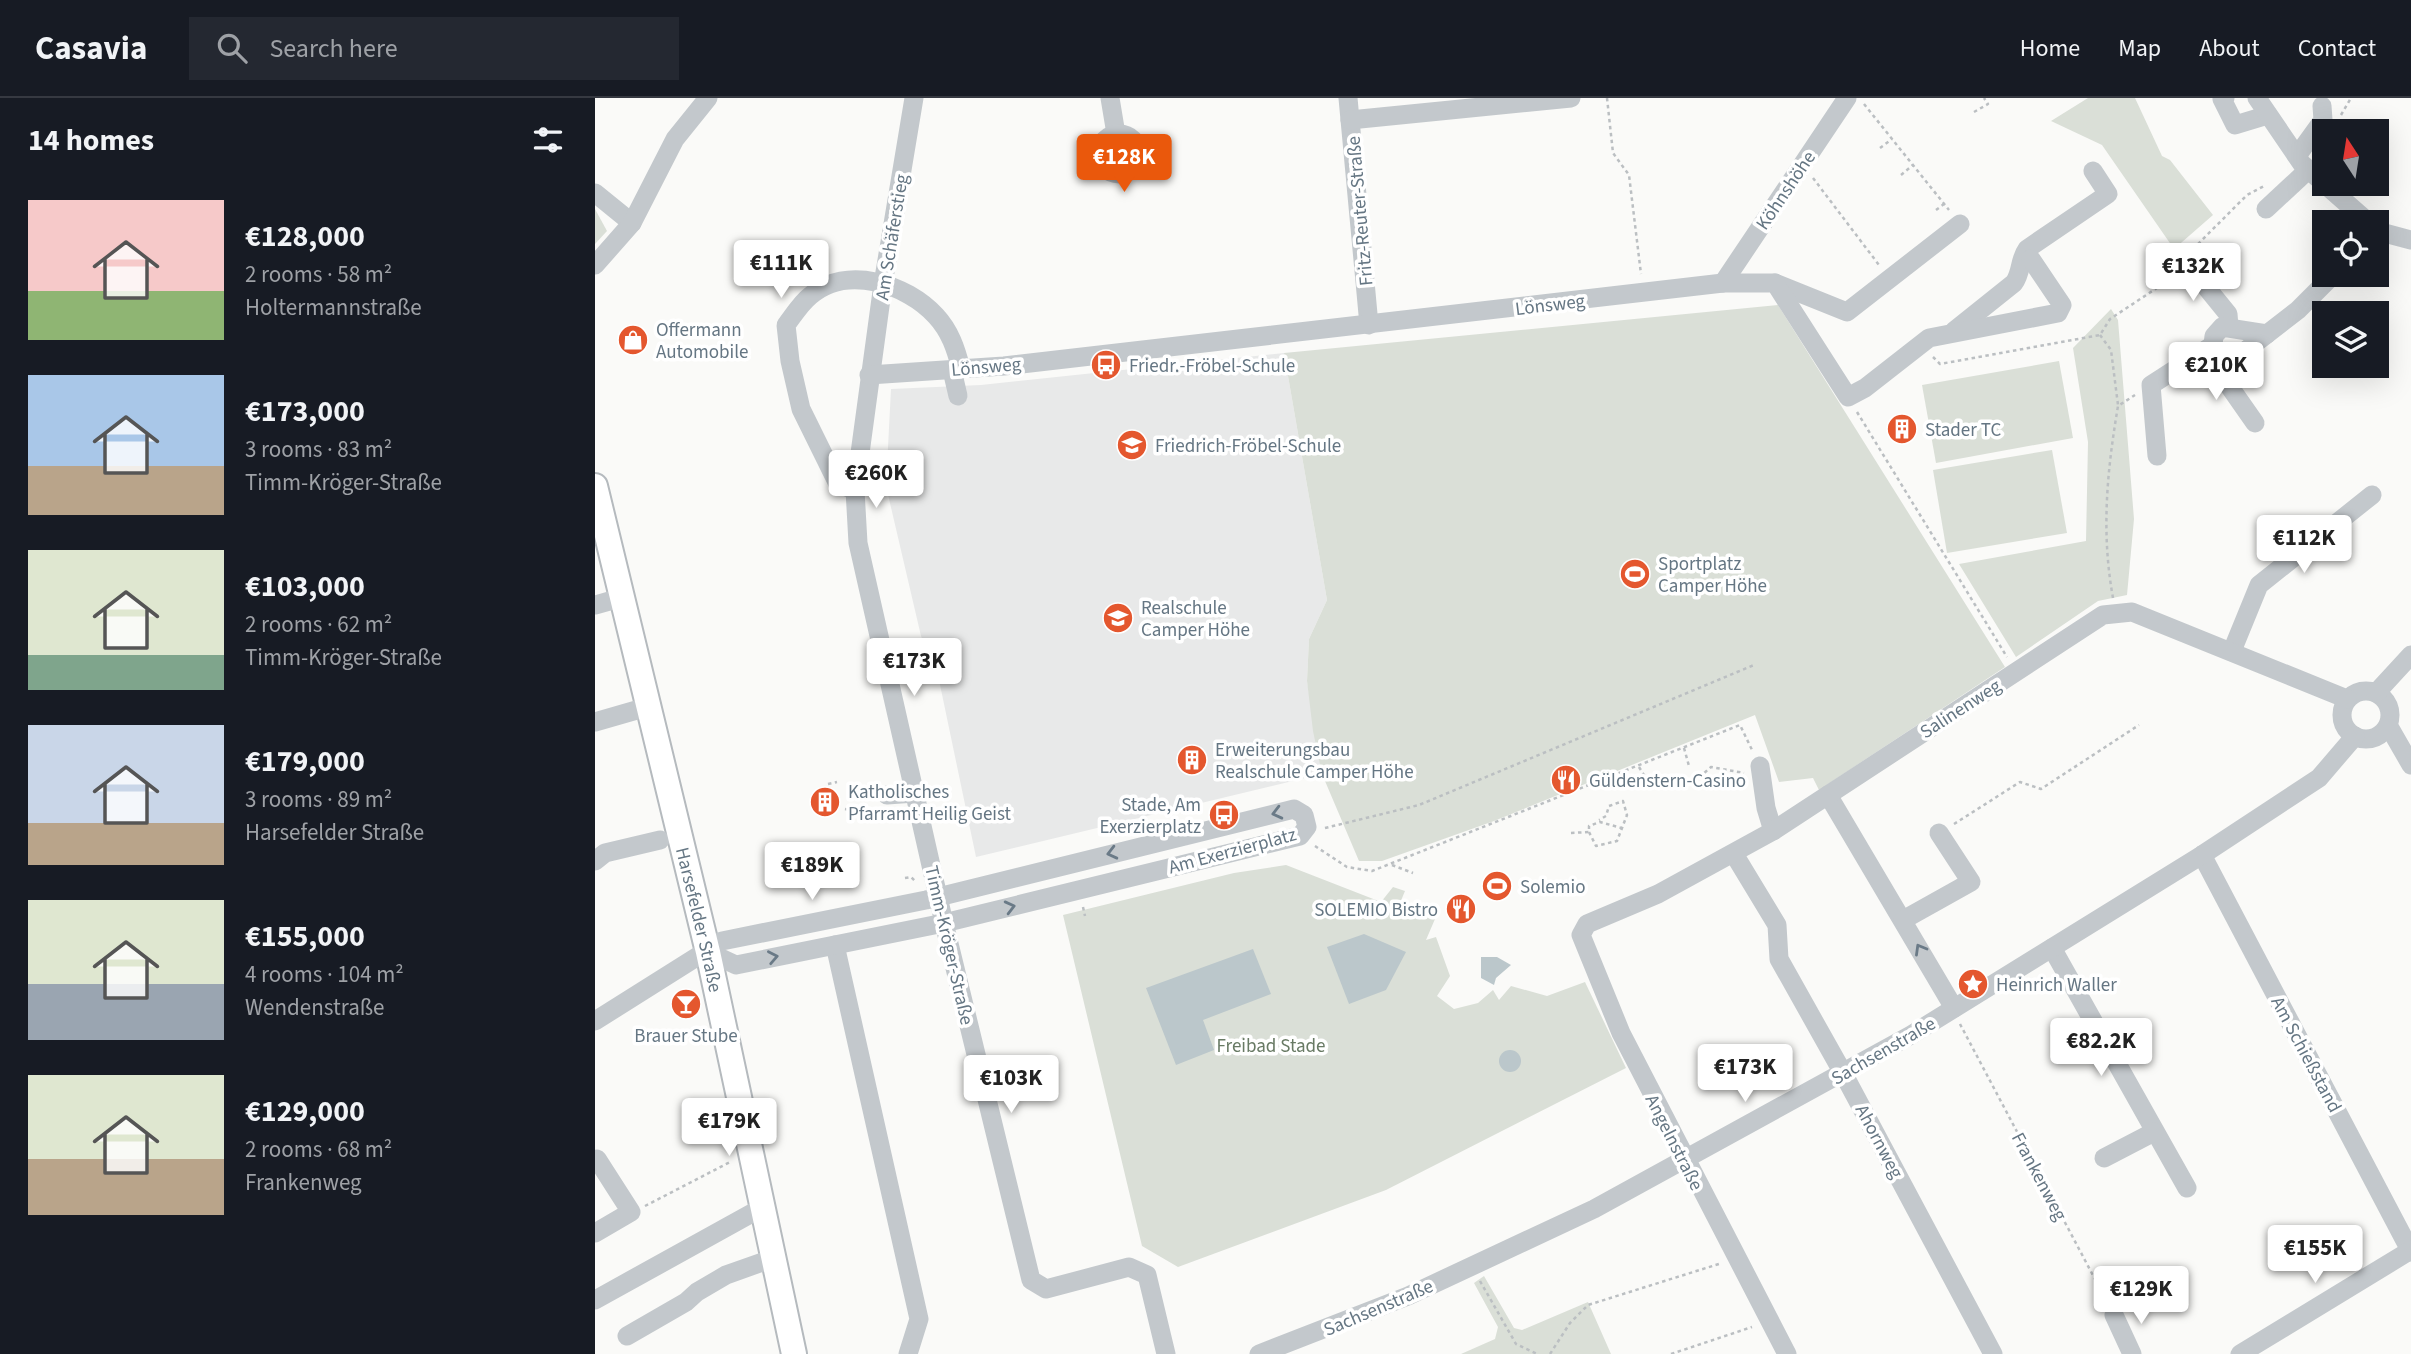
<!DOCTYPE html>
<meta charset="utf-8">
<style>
:root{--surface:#171b24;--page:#242831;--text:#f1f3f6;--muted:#9ea1a6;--line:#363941;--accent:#ea580c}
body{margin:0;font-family:"Source Sans 3",sans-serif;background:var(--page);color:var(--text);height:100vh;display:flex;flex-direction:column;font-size:26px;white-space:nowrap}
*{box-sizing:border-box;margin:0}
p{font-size:23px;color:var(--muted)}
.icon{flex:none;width:38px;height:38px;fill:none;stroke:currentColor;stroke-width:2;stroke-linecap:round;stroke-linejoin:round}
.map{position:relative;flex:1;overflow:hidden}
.side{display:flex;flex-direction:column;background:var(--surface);width:595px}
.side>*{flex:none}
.needle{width:46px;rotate:348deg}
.buttons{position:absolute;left:1717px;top:21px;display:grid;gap:14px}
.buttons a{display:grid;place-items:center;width:77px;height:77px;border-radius:0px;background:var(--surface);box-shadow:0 7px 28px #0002;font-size:35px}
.price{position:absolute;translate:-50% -60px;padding:0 16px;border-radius:7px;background:#fff;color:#222;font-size:23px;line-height:46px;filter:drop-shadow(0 2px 4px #0008)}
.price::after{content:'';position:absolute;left:50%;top:42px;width:21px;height:16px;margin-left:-10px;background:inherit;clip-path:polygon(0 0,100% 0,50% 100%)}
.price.selected{background:var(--accent);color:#fff}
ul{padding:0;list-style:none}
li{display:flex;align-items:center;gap:21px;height:175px;padding:0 28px}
li span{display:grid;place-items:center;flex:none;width:196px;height:140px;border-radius:0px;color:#555}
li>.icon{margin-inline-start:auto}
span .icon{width:84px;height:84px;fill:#fffc;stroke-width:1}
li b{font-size:30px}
h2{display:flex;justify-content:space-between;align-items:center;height:84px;padding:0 28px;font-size:30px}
header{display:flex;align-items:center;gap:42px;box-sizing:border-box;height:98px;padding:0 35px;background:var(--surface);border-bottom:2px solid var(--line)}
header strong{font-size:33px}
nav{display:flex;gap:38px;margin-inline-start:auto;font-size:24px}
.search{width:490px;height:63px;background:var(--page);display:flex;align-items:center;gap:18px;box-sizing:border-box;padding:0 24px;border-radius:0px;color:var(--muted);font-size:26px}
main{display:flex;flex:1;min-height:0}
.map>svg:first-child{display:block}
.built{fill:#e8e9e9}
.green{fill:#dadfd7}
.water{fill:#bbc7cb}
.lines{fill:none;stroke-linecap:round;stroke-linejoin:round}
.major-casing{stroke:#b5babe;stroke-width:28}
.path{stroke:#bbbfc2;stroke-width:2.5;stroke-dasharray:3.5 3.5;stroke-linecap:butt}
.minor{stroke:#c3c8cc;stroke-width:19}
.major{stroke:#fff;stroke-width:24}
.oneway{stroke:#6a7a87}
.labels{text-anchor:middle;stroke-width:7;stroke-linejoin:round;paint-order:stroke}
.street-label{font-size:19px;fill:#657683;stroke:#fff}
.poi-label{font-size:19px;fill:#657683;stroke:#fff;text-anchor:start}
.park-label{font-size:19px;fill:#687a64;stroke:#fff}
</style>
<header>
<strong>Casavia</strong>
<div class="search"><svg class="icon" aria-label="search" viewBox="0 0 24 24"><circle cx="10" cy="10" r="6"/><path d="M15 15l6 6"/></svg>Search here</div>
<nav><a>Home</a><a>Map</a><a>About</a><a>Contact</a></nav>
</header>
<main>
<section class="side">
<h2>14 homes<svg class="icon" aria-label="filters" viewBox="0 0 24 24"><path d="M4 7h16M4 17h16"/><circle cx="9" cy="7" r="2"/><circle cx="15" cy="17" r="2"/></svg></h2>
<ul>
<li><span style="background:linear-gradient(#f6c9c9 65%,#8fb573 0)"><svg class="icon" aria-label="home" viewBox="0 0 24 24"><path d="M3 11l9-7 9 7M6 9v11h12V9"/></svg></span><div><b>€128,000</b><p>2 rooms · 58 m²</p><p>Holtermannstraße</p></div></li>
<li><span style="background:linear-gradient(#a9c7e8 65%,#b9a48a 0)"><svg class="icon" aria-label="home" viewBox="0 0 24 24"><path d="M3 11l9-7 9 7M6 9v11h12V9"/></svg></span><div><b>€173,000</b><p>3 rooms · 83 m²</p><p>Timm-Kröger-Straße</p></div></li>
<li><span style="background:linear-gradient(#dfe7d0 75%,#7fa58c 0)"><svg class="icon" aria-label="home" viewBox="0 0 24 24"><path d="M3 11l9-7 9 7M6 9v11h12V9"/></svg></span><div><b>€103,000</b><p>2 rooms · 62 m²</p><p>Timm-Kröger-Straße</p></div></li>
<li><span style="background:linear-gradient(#c9d6e8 70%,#b9a48a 0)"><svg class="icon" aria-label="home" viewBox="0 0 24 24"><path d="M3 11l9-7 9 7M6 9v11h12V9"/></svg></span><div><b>€179,000</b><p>3 rooms · 89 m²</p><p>Harsefelder Straße</p></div></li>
<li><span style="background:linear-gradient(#dfe7d0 60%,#9aa5b1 0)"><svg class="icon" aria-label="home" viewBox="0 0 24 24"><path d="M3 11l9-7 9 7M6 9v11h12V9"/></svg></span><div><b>€155,000</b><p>4 rooms · 104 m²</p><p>Wendenstraße</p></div></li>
<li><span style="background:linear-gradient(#dfe7d0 60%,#b9a48a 0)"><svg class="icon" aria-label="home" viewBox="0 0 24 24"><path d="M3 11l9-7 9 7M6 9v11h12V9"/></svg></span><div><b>€129,000</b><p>2 rooms · 68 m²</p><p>Frankenweg</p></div></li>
</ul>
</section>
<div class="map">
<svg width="1816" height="1256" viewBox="0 0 1816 1256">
<rect width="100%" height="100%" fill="#fafaf8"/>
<!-- built -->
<polygon class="built" points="689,255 732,502 714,541 712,583 727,676 381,759 344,582 326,538 291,388 296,291 386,287"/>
<!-- green -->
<g class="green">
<polygon points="1493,0 1540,0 1567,58 1575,62 1618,117 1579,151 1507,47 1456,23"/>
<polygon points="0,111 12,133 0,146"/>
<polygon points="1183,207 1410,569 1224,692 1218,680 1184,684 1160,617 899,723 787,763 764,763 727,676 718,633 712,583 714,541 732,502 689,255"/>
<polygon points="1516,211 1523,222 1539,421 1532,497 1503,503 1421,559 1364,466 1491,443 1493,344 1478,250"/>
<polygon points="1464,263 1478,340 1341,365 1327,287"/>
<polygon points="1457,352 1472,435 1352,455 1338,372"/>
<polygon points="691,767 786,804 798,789 810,793 805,805 840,821 831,842 841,839 855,878 842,898 859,911 883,905 898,892 904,902 916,888 952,898 990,884 1031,970 791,1092 583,1169 547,1148 468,817 639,775"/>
<polygon points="889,1178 919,1230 927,1232 993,1204 1016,1256 866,1256 900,1241 903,1229 879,1185"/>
</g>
<!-- water -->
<g class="water">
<polygon points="769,836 811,854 791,892 754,906 732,849"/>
<polygon points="658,851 676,896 608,922 619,952 581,967 551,890"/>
<polygon points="886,859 902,859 916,867 901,880 899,887 886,880"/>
<circle cx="915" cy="963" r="11"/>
</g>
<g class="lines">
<!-- major casing -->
<g class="major-casing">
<g id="major">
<path id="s1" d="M0 388 113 854 199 1256"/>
</g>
</g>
<!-- path -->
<g class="path">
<polyline points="1012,0 1018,55 1034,77 1046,176"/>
<polyline points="1269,6 1354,112"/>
<polyline points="1379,14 1393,6 1389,0"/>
<polyline points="1746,17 1756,0"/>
<polyline points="1285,50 1297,41"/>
<polyline points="1306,77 1318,67"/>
<polyline points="1218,80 1284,167"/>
<polyline points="1341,112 1349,106"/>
<polyline points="1598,151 1652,97 1671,87"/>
<polyline points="1505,237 1516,252 1523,307"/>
<polyline points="1338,259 1345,266 1505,237 1515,221 1580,178"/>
<polyline points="1262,314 1412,559"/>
<path d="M1518 500C1506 434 1512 373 1523 308L1540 297"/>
<polyline points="1089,650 1094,668"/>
<polyline points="1044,669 1055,687"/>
<polyline points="1099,684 1116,669 1149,675"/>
<polyline points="233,686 242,684"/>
<polyline points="250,711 265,714"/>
<polyline points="1359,726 1425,684 1446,691 1544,627"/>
<polyline points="730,730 824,707 1159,567"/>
<polyline points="994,734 1001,748 1022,743 1032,717 1028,703 1014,708 1011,718 1004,722"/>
<polyline points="976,735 994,734 994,728 1005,724 1030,731"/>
<polyline points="720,748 752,769 777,773 1145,627 1158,654"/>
<polyline points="797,767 818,775"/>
<polyline points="310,780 316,779 321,784"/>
<polyline points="488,809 490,818"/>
<polyline points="1365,926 1511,1202"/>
<polyline points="50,1108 137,1063"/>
<polyline points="885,1183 921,1246 942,1256"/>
<polyline points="955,1256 975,1225 993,1207 1127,1165"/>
<polyline points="1076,1256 1157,1229"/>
</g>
<!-- minor -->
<g class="minor">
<polyline points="319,0 288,186 260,392 263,445 349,825 436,1182 451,1191 534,1169 552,1177 571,1256"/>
<polyline points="515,0 521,36"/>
<polyline points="753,0 774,227"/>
<polyline points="1630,0 1627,1 1640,27 1673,17"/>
<polyline points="1662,0 1707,66 1773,124"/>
<polyline points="755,22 976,0"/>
<circle cx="524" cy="56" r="20"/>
<polyline points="1702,58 1728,22 1727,8"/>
<polyline points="0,95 37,125"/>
<polyline points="1671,111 1713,72"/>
<polyline points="1782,133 1816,142"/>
<polyline points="0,167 37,125 80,41 113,0"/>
<polyline points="1594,168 1633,216 1634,229"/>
<polyline points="1128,185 1252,0"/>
<polyline points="1180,185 1252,214 1365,126"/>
<path d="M1359 233 1419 185C1427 174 1424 162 1432 151L1513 96 1498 73"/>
<polyline points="1625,257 1618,247 1619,238 1627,229 1672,236"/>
<polyline points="1632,267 1703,212 1738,177"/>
<polyline points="1632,267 1632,285 1660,325"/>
<polyline points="357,272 363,298"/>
<polyline points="274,277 409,268 1128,185 1180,185 1253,299 1270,290 1334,240 1463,215 1467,207 1436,161"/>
<polyline points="1562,358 1556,287 1618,247"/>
<path d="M260 392 243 386 206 311 195 263 191 227C198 218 206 205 215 198 251 166 312 186 341 218 355 233 361 251 366 271"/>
<polyline points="0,507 25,500"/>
<polyline points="1637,553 1664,487 1777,397"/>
<circle cx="1771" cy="617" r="24"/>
<polyline points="1781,595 1816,557"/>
<polyline points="0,624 52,609"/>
<polyline points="1793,627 1816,667"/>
<polyline points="1165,668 1171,710 1178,733"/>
<polyline points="292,697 320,695"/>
<polyline points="1233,697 1359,910"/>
<polyline points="1139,756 1182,827 1184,861 1248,975 1398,1256"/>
<polyline points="1607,757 1816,1154"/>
<polyline points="0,763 10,755 65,742"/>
<polyline points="1308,822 1376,784 1344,735"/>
<polyline points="240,847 324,1221 313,1256"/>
<polyline points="1457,850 1592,1090"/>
<polyline points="0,923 127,843 331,802 699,711 709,717 712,729 705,738 349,825 141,867 113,854"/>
<polyline points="1509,1060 1559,1034"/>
<polyline points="0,1135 36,1114 2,1061"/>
<polyline points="0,1202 168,1109"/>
<polyline points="1519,1217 1537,1256"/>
<polyline points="32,1238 91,1204 102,1194 131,1177 179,1160"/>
<polyline points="664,1256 813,1198 999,1111 1316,937 1607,757 1724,680 1760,638"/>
<polyline points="1192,1256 1026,935 986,837 992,826 1063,796 1178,733 1508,517 1537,514 1752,601"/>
<polyline points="1645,1256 1816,1152"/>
</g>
<!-- major -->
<use href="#major" class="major"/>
</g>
<!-- one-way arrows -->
<defs><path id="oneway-chevron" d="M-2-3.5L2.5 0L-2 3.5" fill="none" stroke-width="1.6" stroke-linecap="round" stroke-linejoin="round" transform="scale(1.75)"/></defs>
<g class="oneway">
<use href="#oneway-chevron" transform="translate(682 715) rotate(166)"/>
<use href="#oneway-chevron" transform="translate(517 755) rotate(166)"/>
<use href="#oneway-chevron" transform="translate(415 809) rotate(-14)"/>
<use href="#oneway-chevron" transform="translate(1325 851) rotate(-120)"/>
<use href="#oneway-chevron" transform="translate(178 859) rotate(-11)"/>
</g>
<!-- icons -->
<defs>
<g id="shop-disc" transform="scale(1.575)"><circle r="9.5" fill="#e4572e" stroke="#fff"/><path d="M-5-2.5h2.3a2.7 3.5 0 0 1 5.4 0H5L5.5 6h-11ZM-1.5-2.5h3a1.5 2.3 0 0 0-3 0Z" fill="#fff"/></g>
<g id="bus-disc" transform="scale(1.575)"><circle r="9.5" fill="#e4572e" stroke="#fff"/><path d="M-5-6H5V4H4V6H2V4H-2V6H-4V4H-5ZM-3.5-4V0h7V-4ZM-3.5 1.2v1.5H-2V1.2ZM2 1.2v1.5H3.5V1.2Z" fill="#fff"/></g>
<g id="building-disc" transform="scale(1.575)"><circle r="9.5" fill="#e4572e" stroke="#fff"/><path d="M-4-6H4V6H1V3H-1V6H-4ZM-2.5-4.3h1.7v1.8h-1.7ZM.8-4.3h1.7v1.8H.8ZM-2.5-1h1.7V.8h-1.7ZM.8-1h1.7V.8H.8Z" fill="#fff"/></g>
<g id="school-disc" transform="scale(1.575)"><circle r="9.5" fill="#e4572e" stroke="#fff"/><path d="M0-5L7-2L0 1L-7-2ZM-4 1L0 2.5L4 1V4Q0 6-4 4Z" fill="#fff"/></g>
<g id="stadium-disc" transform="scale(1.575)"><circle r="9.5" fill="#e4572e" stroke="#fff"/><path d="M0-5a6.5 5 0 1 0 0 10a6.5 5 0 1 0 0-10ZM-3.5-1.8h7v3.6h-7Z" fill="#fff"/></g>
<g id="restaurant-disc" transform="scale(1.575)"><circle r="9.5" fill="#e4572e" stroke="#fff"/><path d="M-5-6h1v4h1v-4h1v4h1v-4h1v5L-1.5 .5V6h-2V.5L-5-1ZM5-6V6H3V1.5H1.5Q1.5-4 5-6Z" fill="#fff"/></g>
<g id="sight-disc" transform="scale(1.575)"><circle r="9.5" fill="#e4572e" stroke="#fff"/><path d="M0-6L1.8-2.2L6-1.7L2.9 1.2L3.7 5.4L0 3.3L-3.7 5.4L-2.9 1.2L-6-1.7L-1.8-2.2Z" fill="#fff"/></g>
<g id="bar-disc" transform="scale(1.575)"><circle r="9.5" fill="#e4572e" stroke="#fff"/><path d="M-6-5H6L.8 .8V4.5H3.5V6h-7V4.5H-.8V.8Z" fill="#fff"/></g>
</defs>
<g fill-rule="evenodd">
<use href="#shop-disc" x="38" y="242"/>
<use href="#bus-disc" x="511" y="267"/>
<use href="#building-disc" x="1307" y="331"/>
<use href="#school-disc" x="537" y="347"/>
<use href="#stadium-disc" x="1040" y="476"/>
<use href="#school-disc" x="523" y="520"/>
<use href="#building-disc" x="597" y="662"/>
<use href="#restaurant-disc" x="971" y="682"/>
<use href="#building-disc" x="230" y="704"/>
<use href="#bus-disc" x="629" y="717"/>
<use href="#stadium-disc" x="902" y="788"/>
<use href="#restaurant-disc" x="866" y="811"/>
<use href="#sight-disc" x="1378" y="886"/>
<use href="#bar-disc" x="91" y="906"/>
</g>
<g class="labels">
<!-- street labels -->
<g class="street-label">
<text transform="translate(1190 92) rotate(-56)" y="7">Köhnshöhe</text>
<text transform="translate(764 113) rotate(-95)" y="7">Fritz-Reuter-Straße</text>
<text transform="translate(296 139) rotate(-81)" y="7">Am Schäferstieg</text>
<text transform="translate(955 206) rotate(-7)" y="7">Lönsweg</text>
<text transform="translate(391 268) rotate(-5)" y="7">Lönsweg</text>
<text transform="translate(1365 610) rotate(-33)" y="7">Salinenweg</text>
<text transform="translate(637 752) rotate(-15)" y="7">Am Exerzierplatz</text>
<text dy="7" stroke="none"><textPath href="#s1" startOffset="446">Harsefelder Straße</textPath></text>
<text transform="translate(355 847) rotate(77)" y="7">Timm-Kröger-Straße</text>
<text transform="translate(1288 952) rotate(-30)" y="7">Sachsenstraße</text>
<text transform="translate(1712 956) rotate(62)" y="7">Am Schießstand</text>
<text transform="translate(1285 1043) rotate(62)" y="7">Ahornweg</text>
<text transform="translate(1080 1044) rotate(63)" y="7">Angelnstraße</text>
<text transform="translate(1445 1078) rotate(62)" y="7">Frankenweg</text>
<text transform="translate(783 1209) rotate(-23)" y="7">Sachsenstraße</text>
</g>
<!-- poi labels -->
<g class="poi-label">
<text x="61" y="238">Offermann<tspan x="61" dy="22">Automobile</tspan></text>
<text x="534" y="274">Friedr.-Fröbel-Schule</text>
<text x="1330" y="338">Stader TC</text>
<text x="560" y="354">Friedrich-Fröbel-Schule</text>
<text x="1063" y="472">Sportplatz<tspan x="1063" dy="22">Camper Höhe</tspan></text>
<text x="546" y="516">Realschule<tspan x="546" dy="22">Camper Höhe</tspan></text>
<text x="620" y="658">Erweiterungsbau<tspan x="620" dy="22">Realschule Camper Höhe</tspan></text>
<text x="994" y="689">Güldenstern-Casino</text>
<text x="253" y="700">Katholisches<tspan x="253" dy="22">Pfarramt Heilig Geist</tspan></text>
<text x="606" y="713" text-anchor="end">Stade, Am<tspan x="606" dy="22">Exerzierplatz</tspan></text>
<text x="925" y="795">Solemio</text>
<text x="843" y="818" text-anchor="end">SOLEMIO Bistro</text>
<text x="1401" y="893">Heinrich Waller</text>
<text x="91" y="944" text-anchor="middle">Brauer Stube</text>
</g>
<!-- park labels -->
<g class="park-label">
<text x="676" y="954">Freibad Stade</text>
</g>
</g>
</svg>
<div class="buttons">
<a><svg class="needle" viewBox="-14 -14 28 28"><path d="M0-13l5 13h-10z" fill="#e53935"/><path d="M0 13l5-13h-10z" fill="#9ea1a6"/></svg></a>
<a><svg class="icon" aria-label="locate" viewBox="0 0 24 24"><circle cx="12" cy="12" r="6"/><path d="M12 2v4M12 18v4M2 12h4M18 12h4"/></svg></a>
<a><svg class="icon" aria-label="layers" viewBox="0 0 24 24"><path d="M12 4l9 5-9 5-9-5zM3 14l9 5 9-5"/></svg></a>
</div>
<b class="price selected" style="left:529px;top:96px">€128K</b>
<b class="price" style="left:186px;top:202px">€111K</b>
<b class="price" style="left:1598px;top:205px">€132K</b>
<b class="price" style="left:1621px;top:304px">€210K</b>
<b class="price" style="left:281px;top:412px">€260K</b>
<b class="price" style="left:1709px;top:477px">€112K</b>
<b class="price" style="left:319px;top:600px">€173K</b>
<b class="price" style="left:217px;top:804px">€189K</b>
<b class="price" style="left:1506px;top:980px">€82.2K</b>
<b class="price" style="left:1150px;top:1006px">€173K</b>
<b class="price" style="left:416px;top:1017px">€103K</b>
<b class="price" style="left:134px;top:1060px">€179K</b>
<b class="price" style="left:1720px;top:1187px">€155K</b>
<b class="price" style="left:1546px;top:1228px">€129K</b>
</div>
</main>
